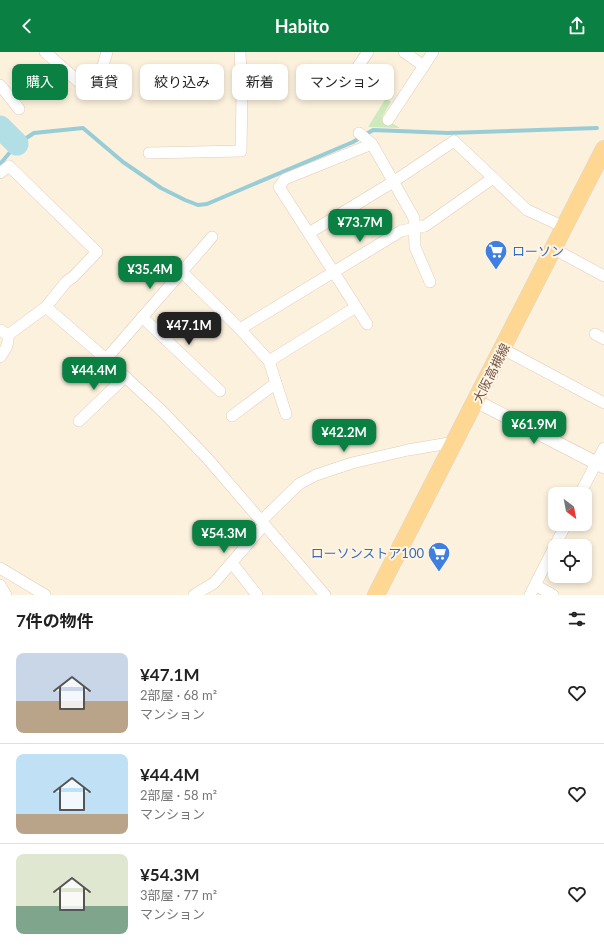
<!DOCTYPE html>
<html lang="ja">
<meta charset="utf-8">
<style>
:root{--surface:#fff;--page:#f6f6f6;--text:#222;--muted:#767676;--line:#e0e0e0;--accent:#0b8043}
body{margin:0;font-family:Lato,"Noto Sans JP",sans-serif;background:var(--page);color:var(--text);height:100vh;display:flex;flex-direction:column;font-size:15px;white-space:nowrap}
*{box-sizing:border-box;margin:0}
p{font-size:13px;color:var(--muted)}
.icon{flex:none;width:22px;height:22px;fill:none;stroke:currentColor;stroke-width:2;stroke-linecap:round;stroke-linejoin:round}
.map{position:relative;height:543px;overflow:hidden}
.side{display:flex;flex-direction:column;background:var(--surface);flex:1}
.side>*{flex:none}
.guide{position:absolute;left:12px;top:12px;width:400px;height:36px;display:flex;gap:8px}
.needle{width:26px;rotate:148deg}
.tools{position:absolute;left:548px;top:435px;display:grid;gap:8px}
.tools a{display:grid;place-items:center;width:44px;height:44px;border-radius:8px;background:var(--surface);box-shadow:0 2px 6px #0003;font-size:20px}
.price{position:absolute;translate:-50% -34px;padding:0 9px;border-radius:8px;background:var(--accent);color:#fff;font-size:13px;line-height:26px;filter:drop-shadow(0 1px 2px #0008)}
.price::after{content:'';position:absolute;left:50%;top:24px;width:12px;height:9px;margin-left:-6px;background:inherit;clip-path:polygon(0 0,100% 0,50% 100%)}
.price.selected{background:#222;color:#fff}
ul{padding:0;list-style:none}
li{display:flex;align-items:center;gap:12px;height:100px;padding:0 16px}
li+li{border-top:1px solid var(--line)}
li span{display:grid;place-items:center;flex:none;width:112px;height:80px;border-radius:8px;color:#555}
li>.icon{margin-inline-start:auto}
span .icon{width:48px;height:48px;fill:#fffc;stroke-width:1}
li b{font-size:17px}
h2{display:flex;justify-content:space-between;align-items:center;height:48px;padding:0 16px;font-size:17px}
.chip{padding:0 14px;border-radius:8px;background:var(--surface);box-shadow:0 2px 6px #0003;font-size:14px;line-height:36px}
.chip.selected{background:var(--accent);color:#fff}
header{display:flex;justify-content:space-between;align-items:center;height:52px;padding:0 16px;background:var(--accent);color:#fff;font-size:18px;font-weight:700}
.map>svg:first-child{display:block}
.green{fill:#cee9bc}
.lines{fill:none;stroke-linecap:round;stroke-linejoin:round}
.stream{stroke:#98cdd7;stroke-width:4}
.river{stroke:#b2dee6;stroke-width:23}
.minor-casing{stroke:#e0ccba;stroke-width:12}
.tertiary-casing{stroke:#e0ccba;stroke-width:14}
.primary-casing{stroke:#ddd6d3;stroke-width:18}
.minor{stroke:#fff;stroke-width:11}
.tertiary{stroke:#fff;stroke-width:13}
.primary{stroke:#fed793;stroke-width:17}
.labels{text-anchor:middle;stroke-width:4;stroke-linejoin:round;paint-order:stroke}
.shop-label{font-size:13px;fill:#366cbe;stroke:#fff5e4;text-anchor:start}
.street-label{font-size:13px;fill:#725646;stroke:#fff5e4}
</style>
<header><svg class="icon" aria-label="back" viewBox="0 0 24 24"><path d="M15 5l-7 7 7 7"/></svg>Habito<svg class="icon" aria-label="share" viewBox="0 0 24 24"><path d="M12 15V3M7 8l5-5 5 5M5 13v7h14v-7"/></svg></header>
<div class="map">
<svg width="604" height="543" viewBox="0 0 604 543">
<rect width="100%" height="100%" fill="#fcf1dd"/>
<!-- green -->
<polygon class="green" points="386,46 391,50 382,65 400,76 368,75"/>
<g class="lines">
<!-- stream -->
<polyline class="stream" points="0,112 17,92 34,81 83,76 123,110 161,136 185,148 198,153 207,152 353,90 373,78 448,81 597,76"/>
<!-- river -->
<polyline class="river" points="0,75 17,92"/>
<!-- minor casing -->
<g class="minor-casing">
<g id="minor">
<polyline points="45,0 87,37"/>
<polyline points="404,0 424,14"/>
<polyline points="357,16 368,0"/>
<polyline points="102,17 107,0"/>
<polyline points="0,33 19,57"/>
<polyline points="388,68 433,0"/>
<polyline points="359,81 372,92 414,166 415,195 430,230"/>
<polyline points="149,101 241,99 242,42 240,0"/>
<polyline points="0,121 9,114 97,200 73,225 66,230 46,255 8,283 0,278"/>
<polyline points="309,181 393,130 454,89 527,158 564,175"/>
<polyline points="554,197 604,224"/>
<polyline points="182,220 240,277 269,309 286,362"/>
<polyline points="46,255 106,307 162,359 207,406 325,543"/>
<polyline points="142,265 220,339"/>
<polyline points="367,272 279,135 285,127 372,92"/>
<polyline points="240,277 401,179 425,174 493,126"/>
<polyline points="595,282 604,287"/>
<polyline points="503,297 604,351"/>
<path d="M0 305C6 297 9 292 8 283"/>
<polyline points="106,307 212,185"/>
<polyline points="269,309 356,255"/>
<polyline points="232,364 276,331"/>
<polyline points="79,369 125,325"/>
<polyline points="580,442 604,396"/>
<polyline points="261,469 299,432 316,423 352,411 408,398 455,390"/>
<polyline points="232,511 257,543"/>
<polyline points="0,516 45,543"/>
<polyline points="0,533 6,543"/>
<polyline points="535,533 553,543"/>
<polyline points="194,543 214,531 264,473"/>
<polyline points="530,543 566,472"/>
</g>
</g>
<!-- tertiary casing -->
<g class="tertiary-casing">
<polyline id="tertiary" points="476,349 604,415"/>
</g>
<!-- primary casing -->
<g class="primary-casing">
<polyline id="primary" points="376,543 604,97"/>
</g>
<!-- minor -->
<use href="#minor" class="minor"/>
<!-- tertiary -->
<use href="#tertiary" class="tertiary"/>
<!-- primary -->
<use href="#primary" class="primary"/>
</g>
<!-- icons -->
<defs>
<g id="supermarket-pin" transform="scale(1.15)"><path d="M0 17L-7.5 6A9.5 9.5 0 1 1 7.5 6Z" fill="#3f7fe0" stroke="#fff5e4"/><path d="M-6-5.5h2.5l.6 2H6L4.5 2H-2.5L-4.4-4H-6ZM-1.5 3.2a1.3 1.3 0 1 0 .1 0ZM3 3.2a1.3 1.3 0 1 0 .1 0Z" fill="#fff"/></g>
</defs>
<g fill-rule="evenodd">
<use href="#supermarket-pin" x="496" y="199"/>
<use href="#supermarket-pin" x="439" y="501"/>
</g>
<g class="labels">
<!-- shop labels -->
<g class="shop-label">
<text x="512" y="204">ローソン</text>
<text x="424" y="506" text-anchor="end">ローソンストア100</text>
</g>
<!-- street labels -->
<g class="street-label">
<text transform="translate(491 321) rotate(-63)" y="5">大阪高槻線</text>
</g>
</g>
</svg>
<div class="tools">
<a><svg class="needle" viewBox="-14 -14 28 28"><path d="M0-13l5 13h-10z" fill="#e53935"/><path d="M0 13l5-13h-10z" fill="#767676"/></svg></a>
<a><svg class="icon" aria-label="locate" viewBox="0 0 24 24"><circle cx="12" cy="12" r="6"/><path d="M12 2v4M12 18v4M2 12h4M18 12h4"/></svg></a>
</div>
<b class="price" style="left:360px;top:191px">¥73.7M</b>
<b class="price" style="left:150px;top:238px">¥35.4M</b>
<b class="price selected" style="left:189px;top:294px">¥47.1M</b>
<b class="price" style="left:94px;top:339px">¥44.4M</b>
<b class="price" style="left:534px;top:393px">¥61.9M</b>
<b class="price" style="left:344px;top:401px">¥42.2M</b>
<b class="price" style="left:224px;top:502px">¥54.3M</b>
<div class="guide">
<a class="chip selected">購入</a>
<a class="chip">賃貸</a>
<a class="chip">絞り込み</a>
<a class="chip">新着</a>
<a class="chip">マンション</a>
</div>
</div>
<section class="side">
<h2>7件の物件<svg class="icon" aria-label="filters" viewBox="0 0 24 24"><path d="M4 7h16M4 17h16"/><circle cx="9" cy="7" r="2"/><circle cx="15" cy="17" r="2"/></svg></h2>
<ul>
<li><span style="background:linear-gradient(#c9d6e8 60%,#b9a48a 0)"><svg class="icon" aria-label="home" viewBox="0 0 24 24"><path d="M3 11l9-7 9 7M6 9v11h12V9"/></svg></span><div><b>¥47.1M</b><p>2部屋 · 68 m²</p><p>マンション</p></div><svg class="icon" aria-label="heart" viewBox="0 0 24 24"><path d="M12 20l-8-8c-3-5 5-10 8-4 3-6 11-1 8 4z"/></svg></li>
<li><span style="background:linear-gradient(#bfe0f5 75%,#b9a48a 0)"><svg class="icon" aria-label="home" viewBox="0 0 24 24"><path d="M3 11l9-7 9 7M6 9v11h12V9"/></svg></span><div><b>¥44.4M</b><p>2部屋 · 58 m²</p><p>マンション</p></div><svg class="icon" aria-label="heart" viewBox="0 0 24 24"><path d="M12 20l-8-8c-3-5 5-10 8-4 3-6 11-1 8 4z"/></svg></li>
<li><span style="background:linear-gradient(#dfe7d0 65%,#7fa58c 0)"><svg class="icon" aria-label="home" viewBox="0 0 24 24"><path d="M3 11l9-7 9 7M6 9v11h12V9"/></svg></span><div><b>¥54.3M</b><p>3部屋 · 77 m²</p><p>マンション</p></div><svg class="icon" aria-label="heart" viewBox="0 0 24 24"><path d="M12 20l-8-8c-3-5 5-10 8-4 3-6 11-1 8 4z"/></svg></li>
</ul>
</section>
